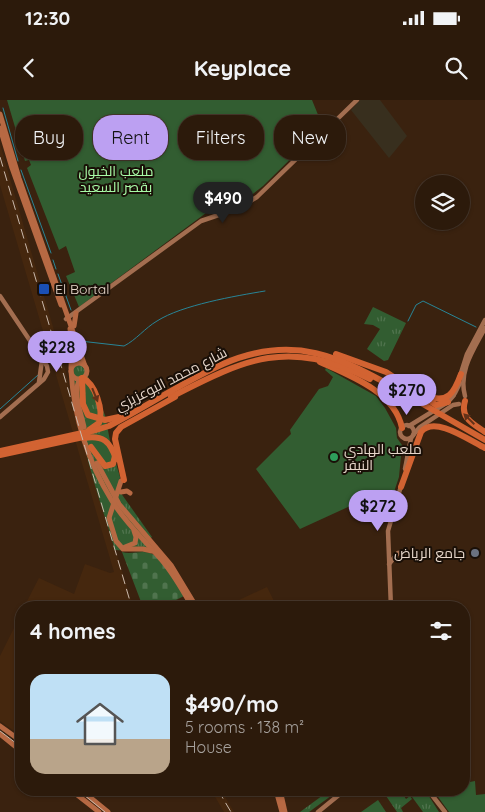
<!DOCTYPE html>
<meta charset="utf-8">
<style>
:root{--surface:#2c1a0b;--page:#382719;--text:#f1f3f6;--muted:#a6a19d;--line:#48382c;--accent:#bca0f2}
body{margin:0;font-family:Quicksand,Cairo,sans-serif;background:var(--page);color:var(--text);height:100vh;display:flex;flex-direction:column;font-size:19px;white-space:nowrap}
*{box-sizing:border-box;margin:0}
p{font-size:16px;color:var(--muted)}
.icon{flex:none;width:28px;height:28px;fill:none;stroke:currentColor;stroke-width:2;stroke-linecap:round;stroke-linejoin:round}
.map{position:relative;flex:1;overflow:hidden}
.details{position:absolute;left:15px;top:501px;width:455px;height:195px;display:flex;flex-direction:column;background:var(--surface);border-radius:20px;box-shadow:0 1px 4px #0004,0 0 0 1px var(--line)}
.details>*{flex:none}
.banner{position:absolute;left:15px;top:15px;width:455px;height:45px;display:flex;gap:10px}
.buttons{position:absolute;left:415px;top:75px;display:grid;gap:10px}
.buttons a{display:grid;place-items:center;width:55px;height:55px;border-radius:50%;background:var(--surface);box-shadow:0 1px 4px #0004,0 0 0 1px var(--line);font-size:25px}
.price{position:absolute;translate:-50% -42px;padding:0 11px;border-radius:18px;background:var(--accent);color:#111;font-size:16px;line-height:32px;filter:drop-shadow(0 1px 2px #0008)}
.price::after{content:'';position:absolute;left:50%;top:30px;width:15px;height:11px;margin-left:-8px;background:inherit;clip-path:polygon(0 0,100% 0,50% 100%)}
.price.selected{background:#222;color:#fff}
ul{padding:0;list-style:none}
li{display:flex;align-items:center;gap:15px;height:125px;padding:0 15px}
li+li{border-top:1px solid var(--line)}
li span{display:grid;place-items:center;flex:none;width:140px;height:100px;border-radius:15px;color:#555}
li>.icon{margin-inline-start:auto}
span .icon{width:60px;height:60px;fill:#fffc;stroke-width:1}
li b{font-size:21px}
h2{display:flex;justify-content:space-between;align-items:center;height:60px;padding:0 15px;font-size:21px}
.pill{padding:0 18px;border-radius:20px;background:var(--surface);box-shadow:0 1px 4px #0004,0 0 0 1px var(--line);font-size:18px;line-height:45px}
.pill.selected{background:var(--accent);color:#111}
.status{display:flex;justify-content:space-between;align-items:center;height:35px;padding:0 25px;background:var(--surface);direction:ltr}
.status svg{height:14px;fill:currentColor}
header{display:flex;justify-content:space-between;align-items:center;height:65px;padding:0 15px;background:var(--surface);font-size:22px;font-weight:700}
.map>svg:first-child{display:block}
.built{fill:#45270e}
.industrial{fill:#382f1e}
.grass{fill:url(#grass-tufts)}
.cemetery{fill:url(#cemetery-stones)}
.park{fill:#325d31}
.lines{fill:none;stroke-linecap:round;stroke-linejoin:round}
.stream{stroke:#288597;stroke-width:1}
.secondary{stroke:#a36e50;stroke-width:4.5}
.primary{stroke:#b76943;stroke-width:5}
.highway{stroke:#d26332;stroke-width:6}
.tram{stroke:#cab9ac;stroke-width:1}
.rail{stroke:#cab9ac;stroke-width:1;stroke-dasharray:10 5;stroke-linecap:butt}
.oneway{fill:#633118}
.transit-dot{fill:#1a4fb4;stroke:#190f07;stroke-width:2}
.leisure-dot{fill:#2e9e5b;stroke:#190f07;stroke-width:2}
.worship-dot{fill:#6b7280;stroke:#190f07;stroke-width:2}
.labels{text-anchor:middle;stroke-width:4;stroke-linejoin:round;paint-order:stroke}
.park-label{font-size:14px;fill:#a8fba6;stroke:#190f07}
.poi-label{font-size:14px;fill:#e7d7cb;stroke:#190f07;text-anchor:start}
.street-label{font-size:14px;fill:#e7d7cb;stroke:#190f07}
</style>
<div class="status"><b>12:30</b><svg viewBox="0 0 49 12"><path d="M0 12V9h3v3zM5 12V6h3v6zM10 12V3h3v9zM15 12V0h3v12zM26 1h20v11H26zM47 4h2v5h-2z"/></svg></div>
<header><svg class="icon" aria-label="back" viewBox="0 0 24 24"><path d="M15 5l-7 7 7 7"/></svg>Keyplace<svg class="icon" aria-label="search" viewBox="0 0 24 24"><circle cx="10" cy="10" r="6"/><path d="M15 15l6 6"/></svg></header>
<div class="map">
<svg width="485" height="712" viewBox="0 0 485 712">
<defs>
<pattern id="grass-tufts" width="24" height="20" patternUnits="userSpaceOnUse" patternTransform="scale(1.25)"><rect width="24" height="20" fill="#325d31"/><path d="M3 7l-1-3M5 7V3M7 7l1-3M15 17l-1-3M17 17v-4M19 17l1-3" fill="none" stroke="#50744e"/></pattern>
<pattern id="cemetery-stones" width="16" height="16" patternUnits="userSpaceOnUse" patternTransform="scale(1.25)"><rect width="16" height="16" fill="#325d31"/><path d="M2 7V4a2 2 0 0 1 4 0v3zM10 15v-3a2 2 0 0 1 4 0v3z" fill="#50744e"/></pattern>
</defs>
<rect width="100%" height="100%" fill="#3a220f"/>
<!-- built -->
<g class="built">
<polygon points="0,44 64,265 79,330 133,507 24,507 39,478 74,494 85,464 110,473 114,472 0,85"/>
<polygon points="267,487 277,507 224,507"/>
<polygon points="21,514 21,636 0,621 0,556"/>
<polygon points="211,690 221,690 234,712 224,712"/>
</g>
<!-- industrial -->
<polygon class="industrial" points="360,0 380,0 407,36 389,58 351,10"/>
<!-- grass -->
<g class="grass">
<polygon points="373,207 406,223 388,260 384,261 367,249 380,229 373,225 364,224"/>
<path d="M74 245 105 315 111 346 120 377 118 389 152 437 145 443 150 452 115 450C95 383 69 316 74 245Z"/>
<polygon points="330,690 339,690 309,712 300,712"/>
<polygon points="382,690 400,690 406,699 410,696 412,699 401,708 403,712 397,712"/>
<polygon points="407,690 425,690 439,712 423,712"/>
</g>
<!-- cemetery -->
<path class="cemetery" d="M122 452C131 455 141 450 150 453 165 458 176 483 184 496L176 500 172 507H143Z"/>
<!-- park -->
<g class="park">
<polygon points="7,0 312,0 323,27 263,86 244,101 206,113 79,207 66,176 75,172 66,146 59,150 27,68 31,65 29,60 25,61"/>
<polygon points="44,235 48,250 41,253 36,237"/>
<polygon points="326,268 376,296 385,308 396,328 397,338 402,345 399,377 394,392 383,391 300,429 256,369 291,334 290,330 319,289 328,286 333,277 325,270"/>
<polygon points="475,681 476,695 485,694 485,712 449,712 436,694 445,693 444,690 464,690 464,683"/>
<polygon points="378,700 386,712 361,712"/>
</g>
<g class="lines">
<!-- stream -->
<g class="stream">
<polyline points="3,8 18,61"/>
<polyline points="21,70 51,153"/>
<polyline points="53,160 56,169"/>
<polyline points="58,174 71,210"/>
<polyline points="408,221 416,205 423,201 476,227"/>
<path d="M80 241 124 246C136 240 145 228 157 221 182 205 235 196 265 191"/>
<polyline points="60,255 68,245"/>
<polyline points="51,263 53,261"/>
<polyline points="0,309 38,275"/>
</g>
<!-- secondary -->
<g class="secondary">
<polyline points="0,196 47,266 48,272 44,279 0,317"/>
<polyline points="66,219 201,121 239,108 257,97 357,0"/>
<polyline points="460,276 467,254 485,220"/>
<polyline points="39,282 42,260"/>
<polyline points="455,293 460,283"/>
<path d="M465 296C458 271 474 249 485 228"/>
<circle cx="407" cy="332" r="7"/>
<polyline points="409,326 448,302 454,295"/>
<polyline points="413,335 420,327 453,305 459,304"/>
<polyline points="405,369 411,338"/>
<polyline points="389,464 398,453 406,452"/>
<polyline points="391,508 388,431 401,386"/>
<polyline points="428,690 445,712"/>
<polyline points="318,712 345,690"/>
</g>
<!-- primary -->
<g class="primary">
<polyline points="0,14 19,78 85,266"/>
<polyline points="0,28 12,68 61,205"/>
<polyline points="74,226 76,213"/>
<polyline points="70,229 72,244 71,268"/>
<circle cx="79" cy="271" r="8"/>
<path d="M71 271C74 317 88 362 112 401 125 422 143 439 159 457 173 472 182 490 193 508"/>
<path d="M80 279C72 291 81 313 84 327"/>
<polyline points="97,363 119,404 171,465 197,508"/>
<polyline points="121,381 109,418 116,441 123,449 143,449 152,451"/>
<polyline points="121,392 127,391 130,393"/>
<polyline points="125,447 135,443 136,437 134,431"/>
<polyline points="0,626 21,641"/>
<polyline points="0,634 21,651"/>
<polyline points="71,690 99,712"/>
<polyline points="81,690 108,712"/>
<polyline points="276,690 282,712"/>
<polyline points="280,690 285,712"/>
</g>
<!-- highway -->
<g class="highway">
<polyline points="336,254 386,272 436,305 448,302"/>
<path d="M320 262C349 275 395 292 402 328"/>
<polyline points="82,278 83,304 88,315 105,320 119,317"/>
<path d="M83 278C95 284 104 310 99 323L89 330"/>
<path d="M427 296C448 304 454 293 461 274"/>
<path d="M171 297C247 258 288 238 370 279"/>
<path d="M465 301C460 318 472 323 485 332"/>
<path d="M84 338C103 335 110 341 116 359"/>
<polyline points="91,347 105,366 113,364 115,356"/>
<path d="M0 351 96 330 109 326C147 306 183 282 223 264 294 233 340 257 402 292 430 308 457 324 485 340"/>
<polyline points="0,355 88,336"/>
<polyline points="124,380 115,339 116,333 121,327 175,297"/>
<path d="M401 387 421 332C434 315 469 340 485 348"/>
</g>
<!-- tram -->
<g class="tram">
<polyline points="0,631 21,647"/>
<polyline points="78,690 105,712"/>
</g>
<!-- rail -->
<g class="rail">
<polyline points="0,57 132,508"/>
<polyline points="218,690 231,712"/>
</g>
</g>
<!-- one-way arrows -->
<defs><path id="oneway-solid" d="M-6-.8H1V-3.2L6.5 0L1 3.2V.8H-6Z" transform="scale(1.25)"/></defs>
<g class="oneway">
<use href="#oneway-solid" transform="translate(95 295) rotate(68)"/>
<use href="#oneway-solid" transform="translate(469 319) rotate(-135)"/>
</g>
<!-- markers -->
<rect class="transit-dot" x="38" y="183" width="12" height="12" rx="2.5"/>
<circle class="leisure-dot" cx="334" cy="357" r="5"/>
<circle class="worship-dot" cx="475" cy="453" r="5"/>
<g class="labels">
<!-- park labels -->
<g class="park-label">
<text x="116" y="76">ملعب الخيول<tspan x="116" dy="16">بقصر السعيد</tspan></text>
</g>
<!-- poi labels -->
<g class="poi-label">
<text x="55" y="194">El Bortal</text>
<text x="344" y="354">ملعب الهادي<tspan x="344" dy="16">النيفر</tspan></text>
<text x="465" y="458" text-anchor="end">جامع الرياض</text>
</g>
<!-- street labels -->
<g class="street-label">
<text transform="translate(171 279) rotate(-27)" y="5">شارع محمد البوعزيزي</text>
</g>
</g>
</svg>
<div class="buttons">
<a><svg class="icon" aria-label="layers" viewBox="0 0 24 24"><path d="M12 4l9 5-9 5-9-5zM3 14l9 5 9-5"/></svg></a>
</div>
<b class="price selected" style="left:223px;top:124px">$490</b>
<b class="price" style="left:57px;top:273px">$228</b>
<b class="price" style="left:407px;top:316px">$270</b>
<b class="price" style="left:378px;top:432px">$272</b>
<div class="banner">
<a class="pill">Buy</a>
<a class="pill selected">Rent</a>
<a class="pill">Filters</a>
<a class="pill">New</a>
</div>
<section class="details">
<h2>4 homes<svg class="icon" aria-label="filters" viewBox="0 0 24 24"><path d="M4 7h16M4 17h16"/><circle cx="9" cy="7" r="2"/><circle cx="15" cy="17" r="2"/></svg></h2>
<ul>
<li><span style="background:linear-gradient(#bfe0f5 65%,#b9a48a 0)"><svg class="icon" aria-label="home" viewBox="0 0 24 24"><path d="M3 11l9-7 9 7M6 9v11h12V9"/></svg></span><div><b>$490/mo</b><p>5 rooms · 138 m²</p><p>House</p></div></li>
</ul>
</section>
</div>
